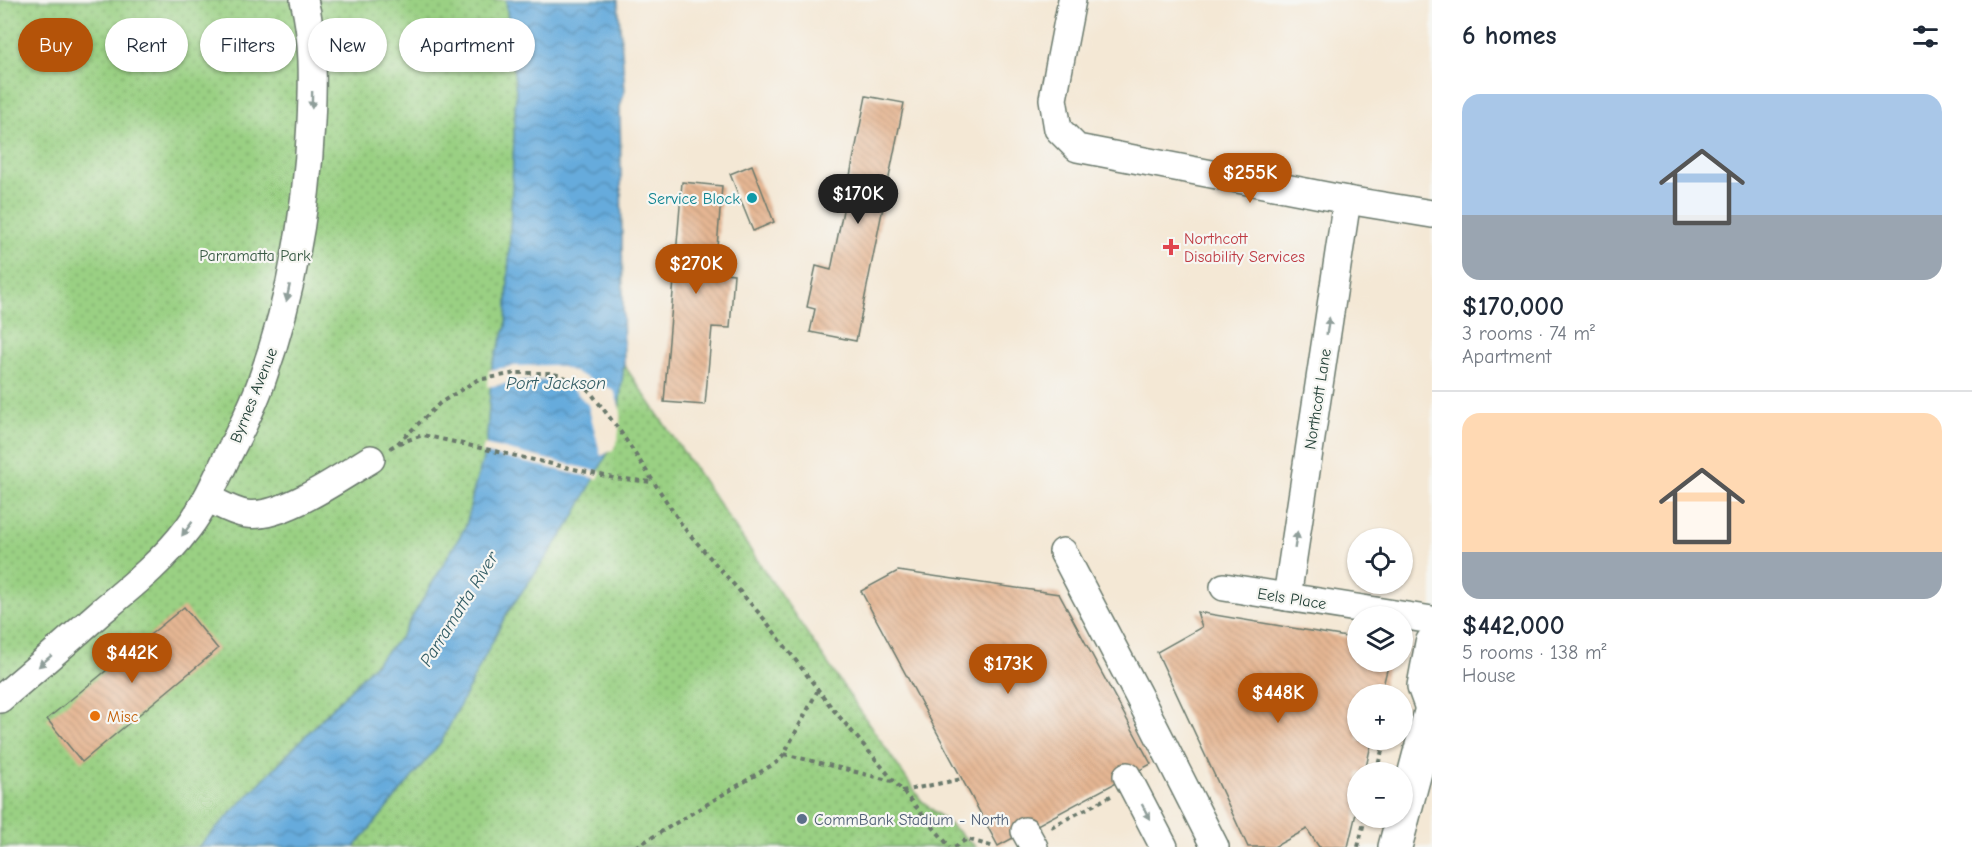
<!DOCTYPE html>
<meta charset="utf-8">
<style>
:root{--surface:#fff;--page:#f2f2f3;--text:#1f2937;--muted:#747a83;--line:#e0e1e3;--accent:#b45309}
body{margin:0;font-family:"Comic Neue",sans-serif;background:var(--page);color:var(--text);height:100vh;display:flex;flex-direction:column;font-size:22px;white-space:nowrap}
*{box-sizing:border-box;margin:0}
p{font-size:20px;color:var(--muted)}
.icon{flex:none;width:33px;height:33px;fill:none;stroke:currentColor;stroke-width:2;stroke-linecap:round;stroke-linejoin:round}
.map{position:relative;flex:1;overflow:hidden}
.details{display:flex;flex-direction:column;background:var(--surface);width:540px}
.details>*{flex:none}
.hud{position:absolute;left:18px;top:18px;width:570px;height:54px;display:flex;gap:12px}
.fabs{position:absolute;left:1347px;top:528px;display:grid;gap:12px}
.fabs a{display:grid;place-items:center;width:66px;height:66px;border-radius:50%;background:var(--surface);box-shadow:0 2px 4px #0004;font-size:30px}
.price{position:absolute;translate:-50% -51px;padding:0 14px;border-radius:21px;background:var(--accent);color:#fff;font-size:20px;line-height:39px;filter:drop-shadow(0 2px 3px #0008)}
.price::after{content:'';position:absolute;left:50%;top:36px;width:18px;height:14px;margin-left:-9px;background:inherit;clip-path:polygon(0 0,100% 0,50% 100%)}
.price.selected{background:#222;color:#fff}
ul{padding:0;list-style:none}
li{display:grid;align-content:center;gap:12px;height:318px;padding:0 30px}
li+li{border-top:2px solid var(--line)}
li span{display:grid;place-items:center;height:186px;border-radius:18px;color:#555}
li>.icon{margin-inline-start:auto}
span .icon{width:108px;height:108px;fill:#fffc;stroke-width:1}
li b{font-size:26px}
h2{display:flex;justify-content:space-between;align-items:center;height:72px;padding:0 30px;font-size:26px}
.chip{padding:0 21px;border-radius:27px;background:var(--surface);box-shadow:0 2px 4px #0004;font-size:21px;line-height:54px}
.chip.selected{background:var(--accent);color:#fff}
main{display:flex;flex:1;min-height:0}
.map>svg:first-child{display:block}
.park{fill:url(#park-dots);stroke:#5c865c;stroke-width:1.5}
.water{fill:url(#water-waves);stroke:#427488;stroke-width:1.5}
.pier{fill:#f4e8d5}
.building{fill:url(#building-back-hatch)}
.lines{fill:none;stroke-linecap:round;stroke-linejoin:round}
.minor-casing{stroke:#6a796c;stroke-width:30}
.major-casing{stroke:#6a796c;stroke-width:36}
.path{stroke:#6a796c;stroke-width:4;stroke-dasharray:4.5 4.5;stroke-linecap:butt}
.minor{stroke:#fff;stroke-width:27}
.major{stroke:#fff;stroke-width:33}
.oneway{fill:#8f9e9a}
.culture-dot{fill:#0f9aa8;stroke:#f6f6f2;stroke-width:2}
.health-dot{fill:#e0444e;stroke:#f6f6f2;stroke-width:2}
.food-dot{fill:#e8710a;stroke:#f6f6f2;stroke-width:2}
.service-dot{fill:#5c6f8a;stroke:#f6f6f2;stroke-width:2}
.labels{text-anchor:middle;stroke-width:4.5;stroke-linejoin:round;paint-order:stroke}
.culture-label{font-size:16px;fill:#0d838f;stroke:#f6f6f2;text-anchor:end}
.health-label{font-size:16px;fill:#be3a42;stroke:#f6f6f2;text-anchor:start}
.park-label{font-size:16px;fill:#385a44;stroke:#f6f6f2}
.street-label{font-size:16px;fill:#1f3d34;stroke:#f6f6f2}
.food-label{font-size:16px;fill:#c56008;stroke:#f6f6f2;text-anchor:start}
.service-label{font-size:16px;fill:#4e5e75;stroke:#f6f6f2;text-anchor:start}
.water-label{font-size:18px;font-style:italic;fill:#345e66;stroke:#f6f6f2}
</style>
<main>
<div class="map">
<svg width="1432" height="847" viewBox="0 0 1432 847">
<defs>
<pattern id="park-dots" width="8" height="8" patternUnits="userSpaceOnUse" patternTransform="scale(1.5)"><rect width="8" height="8" fill="#9ad083"/><path d="M2 2h.1M6 6h.1" fill="none" stroke="#7daa6c" stroke-width="1.8" stroke-linecap="round"/></pattern>
<pattern id="water-waves" width="16" height="10" patternUnits="userSpaceOnUse" patternTransform="scale(1.5)"><rect width="16" height="10" fill="#66abdc"/><path d="M0 5q4-4 8 0t8 0" fill="none" stroke="#538cb3"/></pattern>
<pattern id="building-back-hatch" width="6" height="6" patternUnits="userSpaceOnUse" patternTransform="scale(1.5)"><rect width="6" height="6" fill="#e5b693"/><path d="M-1 5l2 2M0 0l6 6M5-1l2 2" fill="none" stroke="#c49d7f"/></pattern>
</defs>
<rect width="100%" height="100%" fill="#f6f6f2"/>
<filter id="ink" filterUnits="userSpaceOnUse"><feTurbulence type="fractalNoise" baseFrequency=".0167" numOctaves="2"/><feDisplacementMap in="SourceGraphic" scale="12" xChannelSelector="R" yChannelSelector="G"/><feConvolveMatrix kernelMatrix="1 2 1 2 8 2 1 2 1" color-interpolation-filters="sRGB"/></filter>
<filter id="wash" filterUnits="userSpaceOnUse"><feTurbulence type="fractalNoise" baseFrequency=".008" numOctaves="4" result="noise"/><feDisplacementMap in="SourceGraphic" scale="24" xChannelSelector="R" yChannelSelector="G"/><feGaussianBlur stdDeviation="1.35" result="paint"/><feColorMatrix in="noise" values="0 0 0 0 0 0 0 0 0 0 0 0 0 0 0 0 0 1.4 0 .05"/><feComposite in="paint" operator="in"/></filter>
<g filter="url(#wash)">
<rect width="100%" height="100%" fill="#f4e8d5"/>
<!-- park -->
<g class="park">
<polygon points="0,0 506,0 516,91 506,327 492,365 486,449 474,489 466,526 400,638 198,847 0,847"/>
<polygon points="624,365 921,800 976,847 355,847 441,742 507,613 571,522 615,439"/>
</g>
<!-- water -->
<polygon class="water" points="506,0 618,0 625,90 620,107 624,365 615,439 571,522 507,613 441,742 355,847 198,847 400,638 466,526 474,489 486,449 492,365 506,327 516,91"/>
<!-- pier -->
<g class="pier">
<polygon points="553,365 563,367 614,390 621,412 618,439 613,450 601,456 588,405 573,389 547,380 515,382 487,387 489,370 514,366"/>
<polygon points="484,444 601,472 598,479 482,453"/>
</g>
<g id="blocks">
<!-- building -->
<g class="building">
<polygon points="866,96 904,103 856,341 810,332 815,309 807,307 816,266 831,270"/>
<polygon points="752,165 774,222 753,231 730,174"/>
<polygon points="682,182 722,186 715,272 734,274 730,328 712,327 705,405 664,402"/>
<polygon points="898,571 1059,594 1151,764 998,846 861,591"/>
<polygon points="184,607 218,649 82,762 47,719"/>
<polygon points="1197,612 1358,639 1358,662 1389,662 1381,694 1358,694 1358,740 1372,740 1365,772 1358,772 1358,805 1348,847 1319,847 1307,829 1274,847 1248,847 1157,652 1202,627"/>
</g>
</g>
</g>
<g filter="url(#ink)">
<use href="#blocks" fill-opacity="0" stroke="#6a796c" stroke-width="1.5"/>
<g class="lines">
<!-- minor casing -->
<g class="minor-casing">
<g id="minor">
<polyline points="1072,0 1053,99 1058,129 1077,148 1347,200 1432,214"/>
<path d="M207 498C220 504 233 512 246 514 281 520 342 476 371 459"/>
<polyline points="1063,552 1138,695 1215,847"/>
<polyline points="1224,587 1432,620"/>
<polyline points="1287,597 1347,200"/>
<path d="M0 699C35 670 69 640 103 610 133 585 164 560 188 528 204 507 215 482 227 457 239 433 252 409 261 383 291 299 307 211 311 122 313 82 314 39 304 0"/>
<polyline points="1127,776 1164,847"/>
<polyline points="1025,831 1034,847"/>
</g>
</g>
<!-- major casing -->
<g class="major-casing">
<g id="major">
<polyline points="1432,708 1424,686 1432,643"/>
<polyline points="1395,847 1432,708"/>
</g>
</g>
<!-- path -->
<g class="path">
<polyline points="399,443 423,435 614,478 652,482"/>
<polyline points="390,448 397,444 440,403 477,380 517,373 549,373 562,376 588,389 620,431 684,528 765,620 832,708 950,847"/>
<polyline points="784,754 892,781"/>
<polyline points="1376,772 1385,740"/>
<polyline points="902,791 962,779"/>
<polyline points="1051,827 1111,796"/>
<polyline points="636,847 777,762 784,754 818,690"/>
<polyline points="954,847 967,839 994,847"/>
<polyline points="1358,847 1365,818"/>
</g>
<!-- minor -->
<use href="#minor" class="minor"/>
<!-- major -->
<use href="#major" class="major"/>
</g>
<!-- one-way arrows -->
<defs><path id="oneway-solid" d="M-6-.8H1V-3.2L6.5 0L1 3.2V.8H-6Z" transform="scale(1.5)"/></defs>
<g class="oneway">
<use href="#oneway-solid" transform="translate(312 100) rotate(91)"/>
<use href="#oneway-solid" transform="translate(288 293) rotate(102)"/>
<use href="#oneway-solid" transform="translate(1328 326) rotate(-81)"/>
<use href="#oneway-solid" transform="translate(187 529) rotate(127)"/>
<use href="#oneway-solid" transform="translate(1296 540) rotate(-81)"/>
<use href="#oneway-solid" transform="translate(45 661) rotate(139)"/>
<use href="#oneway-solid" transform="translate(1146 812) rotate(62)"/>
</g>
</g>
<!-- markers -->
<circle class="culture-dot" cx="752" cy="198" r="6"/>
<path class="health-dot" d="M1168 238h6v6h6v6h-6v6h-6v-6h-6v-6h6z"/>
<circle class="food-dot" cx="95" cy="716" r="6"/>
<circle class="service-dot" cx="802" cy="819" r="6"/>
<g class="labels">
<!-- culture labels -->
<g class="culture-label">
<text x="740" y="204">Service Block</text>
</g>
<!-- health labels -->
<g class="health-label">
<text x="1184" y="244">Northcott<tspan x="1184" dy="18">Disability Services</tspan></text>
</g>
<!-- park labels -->
<g class="park-label">
<text x="255" y="261">Parramatta Park</text>
</g>
<!-- street labels -->
<g class="street-label">
<text transform="translate(253 395) rotate(-68)" y="6">Byrnes Avenue</text>
<text transform="translate(1317 399) rotate(-81)" y="6">Northcott Lane</text>
<text transform="translate(1292 598) rotate(9)" y="6">Eels Place</text>
</g>
<!-- food labels -->
<g class="food-label">
<text x="107" y="722">Misc</text>
</g>
<!-- service labels -->
<g class="service-label">
<text x="814" y="825">CommBank Stadium - North</text>
</g>
<!-- water labels -->
<g class="water-label">
<text x="556" y="389">Port Jackson</text>
<text transform="translate(459 609) rotate(-58)" y="6">Parramatta River</text>
</g>
</g>
</svg>
<div class="fabs">
<a><svg class="icon" aria-label="locate" viewBox="0 0 24 24"><circle cx="12" cy="12" r="6"/><path d="M12 2v4M12 18v4M2 12h4M18 12h4"/></svg></a>
<a><svg class="icon" aria-label="layers" viewBox="0 0 24 24"><path d="M12 4l9 5-9 5-9-5zM3 14l9 5 9-5"/></svg></a>
<a>+</a>
<a>−</a>
</div>
<b class="price" style="left:1250px;top:204px">$255K</b>
<b class="price selected" style="left:858px;top:225px">$170K</b>
<b class="price" style="left:696px;top:295px">$270K</b>
<b class="price" style="left:132px;top:684px">$442K</b>
<b class="price" style="left:1008px;top:695px">$173K</b>
<b class="price" style="left:1278px;top:724px">$448K</b>
<div class="hud">
<a class="chip selected">Buy</a>
<a class="chip">Rent</a>
<a class="chip">Filters</a>
<a class="chip">New</a>
<a class="chip">Apartment</a>
</div>
</div>
<section class="details">
<h2>6 homes<svg class="icon" aria-label="filters" viewBox="0 0 24 24"><path d="M4 7h16M4 17h16"/><circle cx="9" cy="7" r="2"/><circle cx="15" cy="17" r="2"/></svg></h2>
<ul>
<li><span style="background:linear-gradient(#a9c7e8 65%,#9aa5b1 0)"><svg class="icon" aria-label="home" viewBox="0 0 24 24"><path d="M3 11l9-7 9 7M6 9v11h12V9"/></svg></span><div><b>$170,000</b><p>3 rooms · 74 m²</p><p>Apartment</p></div></li>
<li><span style="background:linear-gradient(#ffd9b3 75%,#9aa5b1 0)"><svg class="icon" aria-label="home" viewBox="0 0 24 24"><path d="M3 11l9-7 9 7M6 9v11h12V9"/></svg></span><div><b>$442,000</b><p>5 rooms · 138 m²</p><p>House</p></div></li>
</ul>
</section>
</main>
